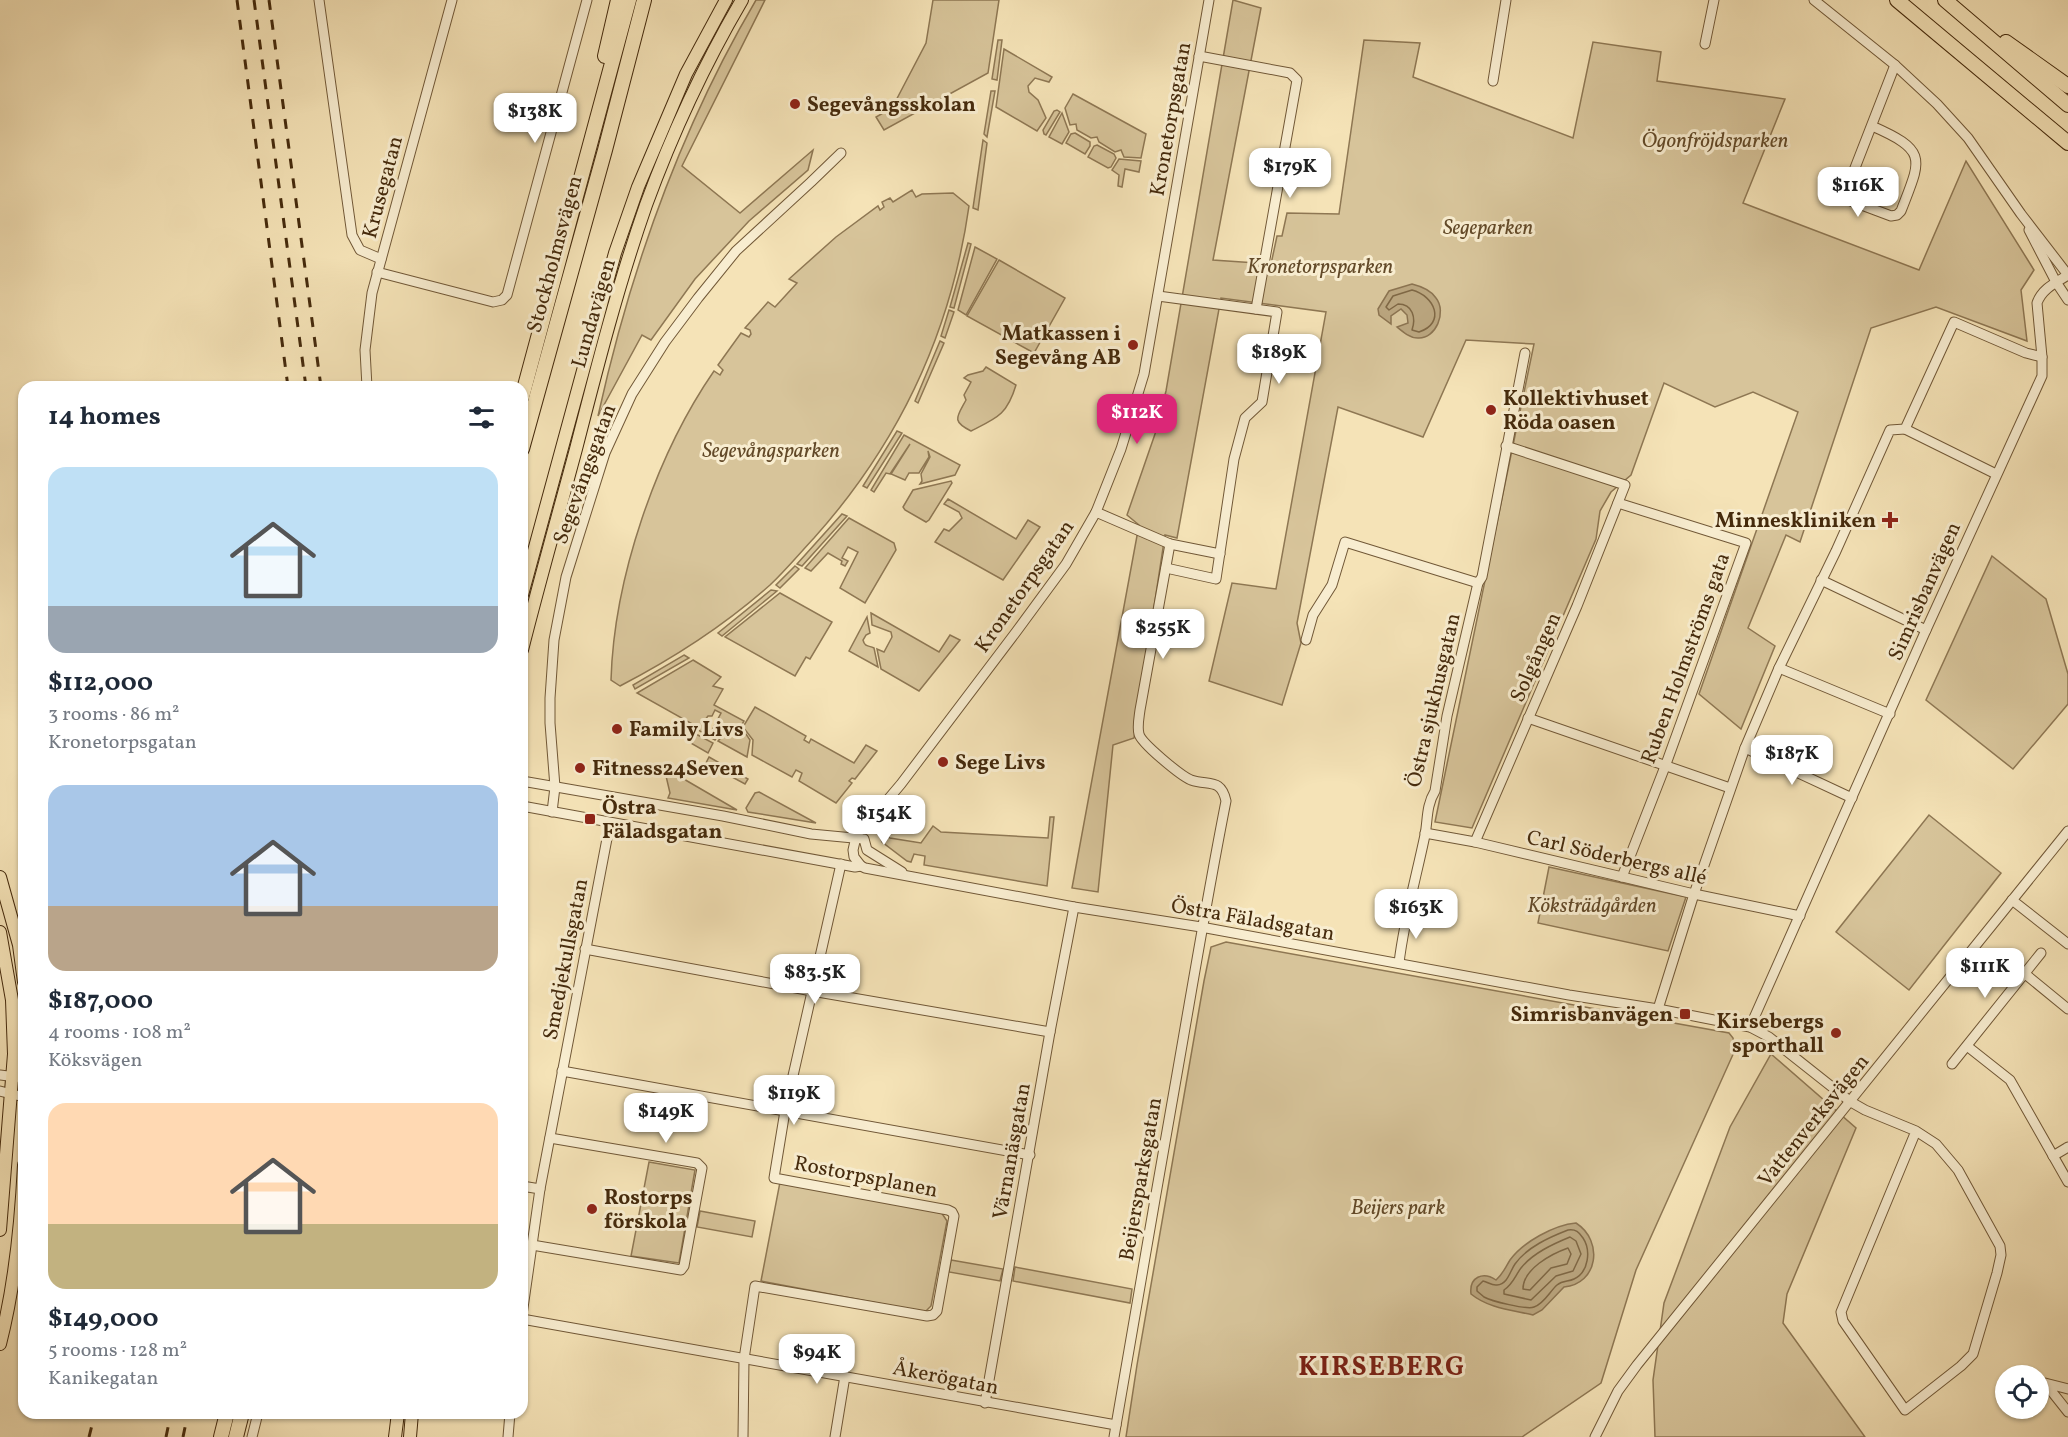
<!DOCTYPE html>
<meta charset="utf-8">
<style>
:root{--surface:#fff;--page:#f2f2f3;--text:#1f2937;--muted:#747a83;--accent:#db2777}
body{margin:0;font-family:Vollkorn,serif;background:var(--page);color:var(--text);height:100vh;display:flex;flex-direction:column;font-size:22px;white-space:nowrap}
*{box-sizing:border-box;margin:0}
p{font-size:20px;color:var(--muted)}
.icon{flex:none;width:33px;height:33px;fill:none;stroke:currentColor;stroke-width:2;stroke-linecap:round;stroke-linejoin:round}
.map{position:relative;flex:1;overflow:hidden}
.side{position:absolute;left:18px;top:381px;width:510px;height:1038px;display:flex;flex-direction:column;background:var(--surface);border-radius:18px;box-shadow:0 2px 4px #0004}
.side>*{flex:none}
.fabs{position:absolute;left:1995px;top:1365px;display:grid;gap:12px}
.fabs a{display:grid;place-items:center;width:54px;height:54px;border-radius:50%;background:var(--surface);box-shadow:0 2px 4px #0004;font-size:30px}
.price{position:absolute;translate:-50% -51px;padding:0 14px;border-radius:12px;background:#fff;color:#222;font-size:20px;line-height:39px;filter:drop-shadow(0 2px 3px #0008)}
.price::after{content:'';position:absolute;left:50%;top:36px;width:18px;height:14px;margin-left:-9px;background:inherit;clip-path:polygon(0 0,100% 0,50% 100%)}
.price.current{background:var(--accent);color:#fff}
ul{padding:0;list-style:none}
li{display:grid;align-content:center;gap:12px;height:318px;padding:0 30px}
li span{display:grid;place-items:center;height:186px;border-radius:18px;color:#555}
li>.icon{margin-inline-start:auto}
span .icon{width:108px;height:108px;fill:#fffc;stroke-width:1}
li b{font-size:26px}
h2{display:flex;justify-content:space-between;align-items:center;height:72px;padding:0 30px;font-size:26px}
.map>svg:first-child{display:block}
.green{fill:#d7c49a;stroke:#8e7753;stroke-width:1.5}
.water{fill:#b9a47d;stroke:#8b7350;stroke-width:1.5}
.lines{fill:none;stroke-linecap:round;stroke-linejoin:round}
.shore{stroke:#7f6744;stroke-width:1.5}
.minor-casing{stroke:#715837;stroke-width:11}
.major-casing{stroke:#452a0c;stroke-width:14}
.highway-casing{stroke:#452a0c;stroke-width:16}
.minor{stroke:#f8edd0;stroke-width:9}
.major{stroke:#f5e3b7;stroke-width:12}
.highway{stroke:#f5e3b7;stroke-width:14}
.rail{stroke:#452a0c;stroke-width:3;stroke-dasharray:10 10;stroke-linecap:butt}
.poi-dot{fill:#8f2418;stroke:#f8edd0;stroke-width:2}
.labels{text-anchor:middle;stroke-width:6;stroke-linejoin:round;paint-order:stroke}
.poi-label{font-size:21px;font-weight:bold;fill:#452a0c;stroke:#f8edd0;text-anchor:start}
.street-label{font-size:21px;fill:#452a0c;stroke:#f8edd0}
.park-label{font-size:21px;font-style:italic;fill:#624928;stroke:#f8edd0}
.district-label{font-size:27px;font-weight:bold;letter-spacing:1.5px;fill:#7a1f14;stroke:#f8edd0}
</style>
<div class="map">
<svg width="2068" height="1437" viewBox="0 0 2068 1437">
<rect width="100%" height="100%" fill="#f5e3b7"/>
<filter id="stains"><feTurbulence type="fractalNoise" baseFrequency=".00333" numOctaves="4"/><feColorMatrix values="0 0 0 0 .2 0 0 0 0 .09 0 0 0 0 .02 0 0 0 .5 -.17"/></filter>
<radialGradient id="worn" r=".72"><stop offset=".6" stop-color="#630" stop-opacity="0"/><stop offset="1" stop-color="#630" stop-opacity=".3"/></radialGradient>
<!-- green -->
<g class="green">
<path d="M756 0H765L682 166 740 213 813 150 808 170 749 221 695 279 651 340 642 335 598 416C630 271 680 129 756 0Z"/>
<polygon points="933,0 999,0 988,73 884,130 876,117 892,108 926,43"/>
<polygon points="1233,0 1261,8 1213,260 1271,264 1277,236 1282,236 1287,213 1339,214 1364,40 1420,43 1413,77 1573,138 1593,42 1661,52 1657,81 1785,99 1743,203 1919,270 1966,161 2034,270 2021,290 2027,341 1936,307 1871,328 1800,542 1786,535 1748,628 1775,646 1741,729 1699,694 1798,412 1753,392 1715,407 1664,383 1631,475 1611,492 1600,511 1596,539 1472,828 1435,822 1534,344 1466,340 1423,437 1338,407 1297,623 1301,643 1282,705 1209,681 1232,583 1276,589 1326,312 1221,298 1177,538 1165,535 1134,738 1113,745 1098,892 1072,888 1139,525 1127,515 1155,434 1166,391"/>
<polygon points="998,40 1002,40 997,80 992,79"/>
<polygon points="1004,49 1052,77 1049,82 1035,78 1028,86 1029,92 1038,100 1046,118 1037,131 996,107"/>
<polygon points="991,91 995,91 987,137 984,134"/>
<polygon points="1073,94 1146,134 1141,158 1124,157 1121,150 1115,152 1099,142 1097,137 1091,138 1077,130 1076,124 1070,125 1065,108"/>
<polygon points="1057,110 1060,112 1046,135 1044,134 1043,130 1054,111"/>
<polygon points="1062,113 1069,132 1062,144 1049,137"/>
<polygon points="1075,133 1090,142 1090,146 1085,154 1066,143 1071,134"/>
<polygon points="983,140 987,143 978,210 973,208"/>
<polygon points="1097,145 1114,154 1116,158 1111,167 1108,168 1088,157 1094,146"/>
<polygon points="1119,159 1141,161 1139,172 1125,169 1122,187 1118,186 1119,175 1112,170"/>
<path d="M912 190 916 197 922 194 953 193 969 206C951 333 899 443 814 538 799 554 786 570 770 585 725 625 674 658 620 686L611 680C614 578 656 455 714 371L720 375 723 370 718 365 741 333 749 337 751 334 750 330 745 328 768 302 775 307 797 283 789 279 836 237 878 206 880 210 884 207 882 202 890 198 893 202Z"/>
<polygon points="968,243 971,244 954,308 950,307"/>
<polygon points="975,247 997,259 966,315 958,310"/>
<polygon points="999,260 1065,298 1034,353 967,316"/>
<polygon points="949,310 954,312 945,338 941,336"/>
<polygon points="940,341 944,343 918,403 915,401"/>
<path d="M986 367 1016 385C1007 415 997 418 971 431 951 421 957 417 966 400L964 395 971 382 964 378 968 375 983 371Z"/>
<polygon points="897,431 902,433 867,488 863,486"/>
<polygon points="904,435 960,465 955,475 920,484 922,481 921,474 930,457 928,451 929,457 919,473 909,473 905,480 891,474 910,444 890,474 886,473 874,492 871,490"/>
<polygon points="951,481 952,483 929,520 926,522 905,510 903,507 913,490"/>
<polygon points="948,499 1016,539 1028,520 1040,527 1003,580 935,542 944,529 949,531 962,518 959,512 944,504"/>
<polygon points="842,514 847,516 802,566 797,564"/>
<polygon points="849,518 894,543 896,550 865,603 840,588 858,552 848,547 842,558 848,561 845,566 841,564 842,561 828,553 811,571 805,568"/>
<polygon points="1992,556 2046,599 2068,674 2068,704 2013,769 1926,700"/>
<polygon points="795,566 799,569 780,588 776,585"/>
<polygon points="771,590 777,591 722,636 718,633"/>
<polygon points="780,593 832,622 810,659 806,657 795,676 725,637"/>
<polygon points="871,613 939,652 950,635 960,640 919,691 881,669 877,649 884,652 892,637 891,632 872,625"/>
<path d="M867 617 870 633 866 635 863 640C865 648 869 645 874 648L878 667 849 651Z"/>
<polygon points="684,655 689,658 635,689 633,685"/>
<polygon points="693,660 721,677 713,686 723,689 714,705 744,721 741,726 732,725 720,733 715,740 706,735 708,732 711,732 721,713 715,710 712,716 708,716 704,721 706,725 703,733 695,728 696,726 637,693"/>
<polygon points="755,707 806,736 804,740 809,743 811,739 854,763 866,745 877,751 855,779 852,778 849,781 852,783 836,803 799,781 802,773 796,770 792,777 752,755 753,740 743,727"/>
<polygon points="736,728 746,734 750,740 747,757 718,741 727,731"/>
<polygon points="694,733 713,743 708,753 689,742"/>
<polygon points="709,757 748,779 745,784 706,763"/>
<polygon points="670,771 737,810 668,798 670,793 666,776"/>
<polygon points="759,792 816,823 748,812 746,808 755,793"/>
<polygon points="1929,815 2001,873 1909,990 1836,932"/>
<polygon points="1050,817 1054,817 1047,886 924,865 925,856 914,854 911,862 907,861 882,842 879,834 883,826 887,828 884,833 890,838 921,843 933,826 941,832 1048,838"/>
<polygon points="1549,867 1686,897 1668,951 1538,923"/>
<polygon points="1226,942 1729,1033 1733,1038 1735,1050 1636,1270 1601,1383 1522,1437 1126,1437 1137,1365 1204,981 1211,947"/>
<polygon points="1771,1054 1856,1128 1787,1294 1783,1323 1865,1437 1655,1437 1653,1380 1664,1303 1730,1127"/>
<polygon points="649,1162 695,1170 679,1263 631,1256"/>
<polygon points="780,1182 941,1212 947,1221 931,1306 925,1312 761,1281"/>
<polygon points="700,1211 755,1221 752,1237 697,1227"/>
<polygon points="951,1260 1003,1269 1000,1281 949,1272"/>
<polygon points="1015,1267 1132,1289 1130,1303 1013,1281"/>
</g>
<!-- water -->
<g class="water">
<path d="M1412 284C1420 286 1431 290 1436 298 1447 312 1436 339 1418 338 1410 338 1403 332 1397 327L1408 323 1407 315 1401 309 1391 316V324L1379 315 1378 309 1389 291Z"/>
<path d="M1576 1223C1604 1241 1598 1284 1564 1287L1542 1310 1533 1315C1511 1310 1488 1308 1471 1294 1469 1277 1483 1271 1496 1280 1503 1274 1505 1268 1510 1260 1523 1242 1554 1225 1576 1223Z"/>
</g>
<g class="lines">
<!-- shore -->
<g class="shore">
<path d="M1412 290C1435 296 1446 323 1419 332L1412 330C1416 318 1413 304 1398 304L1389 310 1386 307 1393 296Z"/>
<path d="M1568 1230C1576 1229 1579 1232 1583 1238 1591 1250 1589 1272 1574 1279 1568 1282 1563 1280 1557 1285 1550 1291 1544 1304 1534 1307 1527 1310 1491 1301 1484 1297 1483 1296 1478 1292 1477 1291V1287L1483 1281C1488 1282 1492 1286 1497 1285 1508 1284 1510 1271 1515 1264 1527 1247 1550 1237 1568 1230Z"/>
<path d="M1570 1237 1576 1241 1581 1254 1573 1271 1556 1276 1531 1300 1504 1294V1290C1513 1284 1515 1276 1521 1268 1533 1253 1553 1244 1570 1237Z"/>
<path d="M1568 1248 1571 1254 1567 1264 1551 1268 1530 1290 1523 1289C1523 1269 1551 1254 1568 1248Z"/>
</g>
<!-- minor casing -->
<g class="minor-casing">
<g id="minor">
<polyline points="319,0 352,235 360,250 381,259"/>
<polyline points="1814,0 1895,65 1937,104 1968,138 2021,214 2068,275"/>
<polyline points="1705,44 1714,0"/>
<polyline points="1199,56 1290,73 1297,80 1256,309"/>
<polyline points="1493,81 1506,0"/>
<path d="M1872 126C1929 151 1921 159 1901 211L1897 215 1891 216 1851 201 1846 191 1895 65"/>
<polyline points="2029,230 2056,282 2068,300"/>
<polyline points="377,272 493,302 502,300 507,295 587,0"/>
<polyline points="1158,296 1277,312 1262,402 1245,418 1234,459 1216,579 1166,568"/>
<polyline points="367,387 365,350 372,293 452,0"/>
<polyline points="1905,429 1996,474"/>
<polyline points="1618,503 1746,543 1666,764 1622,877"/>
<polyline points="1096,512 1170,544 1220,554"/>
<polyline points="1821,580 1926,630"/>
<polyline points="1306,640 1313,615 1332,585 1345,542 1478,583"/>
<polyline points="1779,668 1890,714"/>
<polyline points="1528,718 1730,788"/>
<polyline points="1745,748 1852,798"/>
<polyline points="522,781 723,816 811,834 864,839 867,850 902,872"/>
<polyline points="522,806 855,867 861,866 865,868 1074,907 1201,927 1569,995 1658,1009 1750,1027 1769,1037 1851,1102 1865,1110 1916,1131 1936,1144 1958,1170 2000,1246 2001,1255 1997,1273 1973,1354 1961,1366 1905,1410 1843,1321 1841,1312 1916,1131"/>
<polyline points="552,812 555,787 550,723 550,698 554,640 566,577 605,453 632,394 665,342 698,298 736,251 811,182 841,153"/>
<polyline points="1425,833 1475,842 1694,894 1800,916"/>
<polyline points="1475,842 1577,606 1625,485 1506,446"/>
<polyline points="861,866 854,857 853,850 856,837 863,825 879,810 901,784 1016,632 1066,564 1096,512 1121,449 1144,374 1209,0"/>
<polyline points="2012,900 2068,944"/>
<polyline points="585,949 812,991 1050,1032"/>
<path d="M1399 963C1404 920 1416 878 1425 835 1428 819 1426 806 1435 791L1447 716 1478 583 1482 577 1525 353"/>
<polyline points="2024,973 2068,1009"/>
<polyline points="1658,1009 1694,894 1745,748 1779,668 1836,551 1890,430 1905,429 1954,322 2026,353 2042,357"/>
<path d="M1750 1027 1926 630 2042 376V357L2037 303C2042 289 2055 283 2068 275"/>
<polyline points="1967,1046 2010,1080 2068,1182"/>
<polyline points="1952,1064 2041,953"/>
<polyline points="562,1071 1030,1155"/>
<polyline points="0,1075 24,1078"/>
<polyline points="0,1091 24,1097"/>
<polyline points="2053,1156 2068,1147"/>
<polyline points="522,1186 540,1189"/>
<polyline points="532,1245 681,1270 684,1266 702,1168 697,1163 550,1138"/>
<polyline points="522,1315 540,1189 610,823"/>
<polyline points="522,1319 1116,1425"/>
<polyline points="2068,1389 2045,1383 2068,1412"/>
<polyline points="985,1403 1050,1032 1074,907"/>
<polyline points="252,1437 258,1413"/>
<polyline points="508,1437 510,1413"/>
<polyline points="743,1437 744,1359 755,1286 927,1316 933,1315 937,1311 954,1216 952,1212 948,1210 774,1178 785,1111 841,864"/>
<polyline points="835,1437 845,1376"/>
<path d="M1114 1437C1134 1316 1156 1195 1177 1074 1193 983 1208 892 1226 801 1221 778 1209 786 1191 780 1181 776 1141 743 1139 734 1137 727 1139 718 1140 710L1170 544"/>
<polyline points="1595,1437 1618,1391 1637,1365 2068,831"/>
</g>
</g>
<!-- major casing -->
<g class="major-casing">
<g id="major">
<polyline points="522,595 615,253 638,187 686,74 726,0"/>
<path d="M522 650C539 583 558 516 576 449 597 367 618 285 646 205 672 134 704 65 742 0"/>
<polyline points="0,877 19,945 24,982"/>
<polyline points="0,932 12,1000 14,1054 0,1230"/>
<path d="M0 1344C15 1285 21 1225 24 1165"/>
<polyline points="395,1437 398,1413"/>
<polyline points="410,1437 412,1413"/>
</g>
</g>
<!-- highway casing -->
<g class="highway-casing">
<g id="highway">
<polyline points="1897,0 2068,143"/>
<polyline points="1945,0 2068,105"/>
<polyline points="2006,42 2068,86"/>
<polyline points="605,56 618,0"/>
<polyline points="522,397 629,0"/>
<polyline points="522,449 605,150 644,0"/>
<polyline points="221,1437 227,1413"/>
<polyline points="236,1437 242,1413"/>
</g>
</g>
<!-- minor -->
<use href="#minor" class="minor"/>
<!-- major -->
<use href="#major" class="major"/>
<!-- highway -->
<use href="#highway" class="highway"/>
<!-- rail -->
<g class="rail">
<polyline points="237,0 288,387"/>
<polyline points="254,0 306,387"/>
<polyline points="269,0 321,387"/>
<polyline points="89,1437 95,1413"/>
<polyline points="166,1437 171,1413"/>
<polyline points="183,1437 188,1413"/>
</g>
</g>
<!-- markers -->
<g class="poi-dot">
<circle cx="795" cy="104" r="6"/>
<circle cx="1133" cy="345" r="6"/>
<circle cx="1491" cy="410" r="6"/>
<path d="M1887 511h6v6h6v6h-6v6h-6v-6h-6v-6h6z"/>
<circle cx="617" cy="729" r="6"/>
<circle cx="943" cy="762" r="6"/>
<circle cx="580" cy="768" r="6"/>
<rect x="584" y="813" width="12" height="12" rx="3"/>
<rect x="1679" y="1008" width="12" height="12" rx="3"/>
<circle cx="1836" cy="1033" r="6"/>
<circle cx="592" cy="1209" r="6"/>
</g>
<g class="labels">
<!-- poi labels -->
<g class="poi-label">
<text x="807" y="111">Segevångsskolan</text>
<text x="1121" y="340" text-anchor="end">Matkassen i<tspan x="1121" dy="24">Segevång AB</tspan></text>
<text x="1503" y="405">Kollektivhuset<tspan x="1503" dy="24">Röda oasen</tspan></text>
<text x="1876" y="527" text-anchor="end">Minneskliniken</text>
<text x="629" y="736">Family Livs</text>
<text x="955" y="769">Sege Livs</text>
<text x="592" y="775">Fitness24Seven</text>
<text x="602" y="814">Östra<tspan x="602" dy="24">Fäladsgatan</tspan></text>
<text x="1673" y="1021" text-anchor="end">Simrisbanvägen</text>
<text x="1824" y="1028" text-anchor="end">Kirsebergs<tspan x="1824" dy="24">sporthall</tspan></text>
<text x="604" y="1204">Rostorps<tspan x="604" dy="24">förskola</tspan></text>
</g>
<!-- street labels -->
<g class="street-label">
<text transform="translate(1170 119) rotate(-80)" y="7">Kronetorpsgatan</text>
<text transform="translate(382 187) rotate(-75)" y="7">Krusegatan</text>
<text transform="translate(554 254) rotate(-75)" y="7">Stockholmsvägen</text>
<text transform="translate(593 313) rotate(-74)" y="7">Lundavägen</text>
<text transform="translate(584 474) rotate(-70)" y="7">Segevångsgatan</text>
<text transform="translate(1024 586) rotate(-55)" y="7">Kronetorpsgatan</text>
<text transform="translate(1924 591) rotate(-66)" y="7">Simrisbanvägen</text>
<text transform="translate(1535 657) rotate(-66)" y="7">Solgången</text>
<text transform="translate(1685 658) rotate(-70)" y="7">Ruben Holmströms gata</text>
<text transform="translate(1433 700) rotate(-77)" y="7">Östra sjukhusgatan</text>
<text transform="translate(1617 857) rotate(13)" y="7">Carl Söderbergs allé</text>
<text transform="translate(1253 919) rotate(10)" y="7">Östra Fäladsgatan</text>
<text transform="translate(565 959) rotate(-79)" y="7">Smedjekullsgatan</text>
<text transform="translate(1813 1120) rotate(-51)" y="7">Vattenverksvägen</text>
<text transform="translate(1011 1151) rotate(-80)" y="7">Värnanäsgatan</text>
<text transform="translate(866 1176) rotate(11)" y="7">Rostorpsplanen</text>
<text transform="translate(1140 1179) rotate(-80)" y="7">Beijersparksgatan</text>
<text transform="translate(946 1377) rotate(11)" y="7">Åkerögatan</text>
</g>
<!-- park labels -->
<g class="park-label">
<text x="1715" y="147">Ögonfröjdsparken</text>
<text x="1488" y="234">Segeparken</text>
<text x="1320" y="273">Kronetorpsparken</text>
<text x="771" y="457">Segevångsparken</text>
<text x="1592" y="912">Köksträdgården</text>
<text x="1398" y="1214">Beijers park</text>
</g>
<!-- district labels -->
<g class="district-label">
<text x="1382" y="1375">KIRSEBERG</text>
</g>
</g>
<rect width="100%" height="100%" filter="url(#stains)"/>
<rect width="100%" height="100%" fill="url(#worn)"/>
</svg>
<div class="fabs">
<a><svg class="icon" aria-label="locate" viewBox="0 0 24 24"><circle cx="12" cy="12" r="6"/><path d="M12 2v4M12 18v4M2 12h4M18 12h4"/></svg></a>
</div>
<b class="price" style="left:535px;top:144px">$138K</b>
<b class="price" style="left:1290px;top:199px">$179K</b>
<b class="price" style="left:1858px;top:218px">$116K</b>
<b class="price" style="left:1279px;top:385px">$189K</b>
<b class="price current" style="left:1137px;top:445px">$112K</b>
<b class="price" style="left:1163px;top:660px">$255K</b>
<b class="price" style="left:1792px;top:786px">$187K</b>
<b class="price" style="left:884px;top:846px">$154K</b>
<b class="price" style="left:1416px;top:940px">$163K</b>
<b class="price" style="left:1985px;top:999px">$111K</b>
<b class="price" style="left:815px;top:1005px">$83.5K</b>
<b class="price" style="left:794px;top:1126px">$119K</b>
<b class="price" style="left:666px;top:1144px">$149K</b>
<b class="price" style="left:817px;top:1385px">$94K</b>
<section class="side">
<h2>14 homes<svg class="icon" aria-label="filters" viewBox="0 0 24 24"><path d="M4 7h16M4 17h16"/><circle cx="9" cy="7" r="2"/><circle cx="15" cy="17" r="2"/></svg></h2>
<ul>
<li><span style="background:linear-gradient(#bfe0f5 75%,#9aa5b1 0)"><svg class="icon" aria-label="home" viewBox="0 0 24 24"><path d="M3 11l9-7 9 7M6 9v11h12V9"/></svg></span><div><b>$112,000</b><p>3 rooms · 86 m²</p><p>Kronetorpsgatan</p></div></li>
<li><span style="background:linear-gradient(#a9c7e8 65%,#b9a48a 0)"><svg class="icon" aria-label="home" viewBox="0 0 24 24"><path d="M3 11l9-7 9 7M6 9v11h12V9"/></svg></span><div><b>$187,000</b><p>4 rooms · 108 m²</p><p>Köksvägen</p></div></li>
<li><span style="background:linear-gradient(#ffd9b3 65%,#c2b280 0)"><svg class="icon" aria-label="home" viewBox="0 0 24 24"><path d="M3 11l9-7 9 7M6 9v11h12V9"/></svg></span><div><b>$149,000</b><p>5 rooms · 128 m²</p><p>Kanikegatan</p></div></li>
</ul>
</section>
</div>
